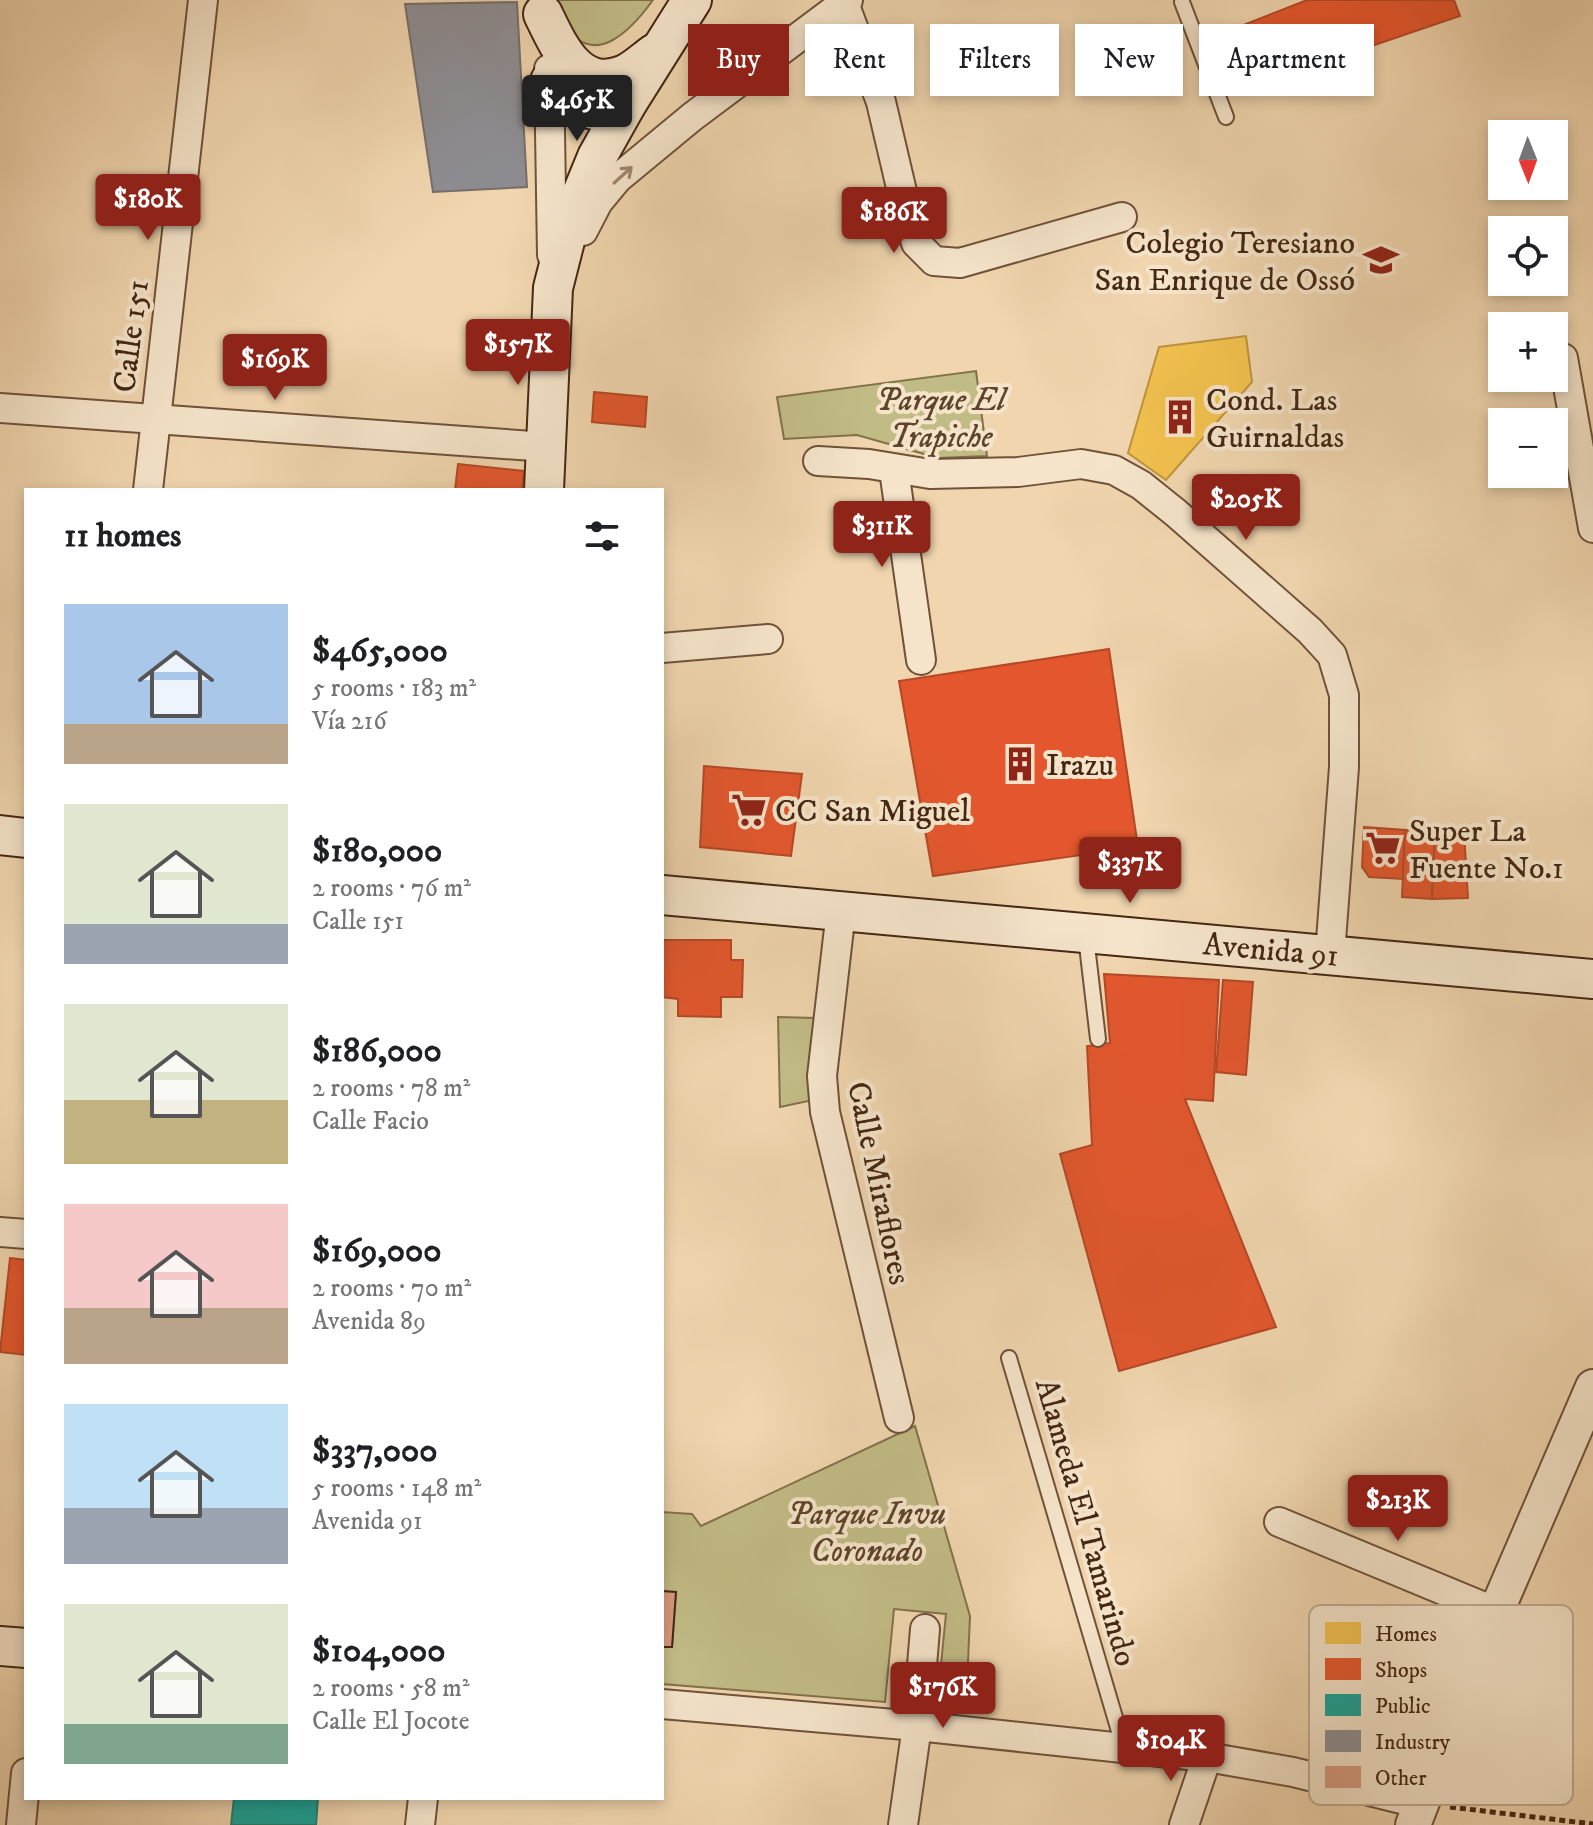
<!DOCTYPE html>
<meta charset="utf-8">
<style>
:root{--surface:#fff;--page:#f2f2f2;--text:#202124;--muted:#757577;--accent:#8f2418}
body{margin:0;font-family:"IM FELL DW Pica",serif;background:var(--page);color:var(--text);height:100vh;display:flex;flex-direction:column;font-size:30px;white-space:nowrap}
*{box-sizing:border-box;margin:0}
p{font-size:26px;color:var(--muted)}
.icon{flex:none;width:44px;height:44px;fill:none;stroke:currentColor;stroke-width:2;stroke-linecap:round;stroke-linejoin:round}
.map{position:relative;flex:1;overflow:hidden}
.panel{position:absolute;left:24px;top:488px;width:640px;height:1312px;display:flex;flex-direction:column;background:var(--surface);border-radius:0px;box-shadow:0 4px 12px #0003}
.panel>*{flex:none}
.top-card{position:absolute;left:688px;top:24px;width:760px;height:72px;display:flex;gap:16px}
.needle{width:52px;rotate:179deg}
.fabs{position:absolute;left:1488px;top:120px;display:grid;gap:16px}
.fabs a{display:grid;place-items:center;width:80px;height:80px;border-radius:0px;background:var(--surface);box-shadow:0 4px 12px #0003;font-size:40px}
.price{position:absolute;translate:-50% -68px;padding:0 18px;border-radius:8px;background:var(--accent);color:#fff;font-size:26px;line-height:52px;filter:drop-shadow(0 2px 4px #0008)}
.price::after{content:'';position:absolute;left:50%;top:48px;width:24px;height:18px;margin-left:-12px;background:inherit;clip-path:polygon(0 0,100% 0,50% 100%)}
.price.active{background:#222;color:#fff}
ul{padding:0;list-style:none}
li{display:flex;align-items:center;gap:24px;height:200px;padding:0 40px}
li span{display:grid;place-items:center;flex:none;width:224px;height:160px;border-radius:0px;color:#555}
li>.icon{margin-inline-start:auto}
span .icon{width:96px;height:96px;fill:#fffc;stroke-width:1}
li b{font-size:34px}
h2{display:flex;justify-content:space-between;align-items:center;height:96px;padding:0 40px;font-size:34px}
.tag{padding:0 28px;border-radius:0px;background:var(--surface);box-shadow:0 4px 12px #0003;font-size:28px;line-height:72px}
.tag.active{background:var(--accent);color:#fff}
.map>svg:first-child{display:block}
.green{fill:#c1bb85;stroke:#83714c;stroke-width:2}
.homes{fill:#f2c14e;stroke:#be933c;stroke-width:2}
.shops{fill:#e4572e;stroke:#b44926;stroke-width:2}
.public{fill:#17a398;stroke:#257e70;stroke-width:2}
.industry{fill:#8d8d92;stroke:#776e6c;stroke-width:2}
.building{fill:#d89a80;stroke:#452712;stroke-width:2}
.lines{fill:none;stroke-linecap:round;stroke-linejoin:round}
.service-casing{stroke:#705239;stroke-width:18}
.minor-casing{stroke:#705239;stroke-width:32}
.tertiary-casing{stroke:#705239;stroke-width:38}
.secondary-casing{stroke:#452712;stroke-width:42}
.path{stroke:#452712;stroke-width:5;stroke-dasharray:6 4;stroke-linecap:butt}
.service{stroke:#f5e4ca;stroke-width:14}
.minor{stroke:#f5e4ca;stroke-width:28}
.tertiary{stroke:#f5e4ca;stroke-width:34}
.secondary{stroke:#f5e4ca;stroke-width:38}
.oneway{stroke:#9d866e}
.labels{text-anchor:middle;stroke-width:8;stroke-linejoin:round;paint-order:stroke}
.poi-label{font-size:32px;fill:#452712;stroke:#f5e4ca;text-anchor:start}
.street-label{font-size:32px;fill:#452712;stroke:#f5e4ca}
.park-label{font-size:32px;font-style:italic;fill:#5e4529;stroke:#f5e4ca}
.key{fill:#f5e4ca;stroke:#c0ab93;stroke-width:2}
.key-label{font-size:22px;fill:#452712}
</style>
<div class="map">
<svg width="1593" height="1825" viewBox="0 0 1593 1825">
<rect width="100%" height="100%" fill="#f0d5ae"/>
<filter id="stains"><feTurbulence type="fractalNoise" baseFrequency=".0025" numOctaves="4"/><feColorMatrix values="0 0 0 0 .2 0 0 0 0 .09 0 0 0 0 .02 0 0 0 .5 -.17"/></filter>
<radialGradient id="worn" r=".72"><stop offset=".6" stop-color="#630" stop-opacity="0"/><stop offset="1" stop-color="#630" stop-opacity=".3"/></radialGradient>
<!-- green -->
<g class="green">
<path d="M555 0H653C632 29 594 71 564 24 560 17 558 7 555 0Z"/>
<polygon points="976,371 987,456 938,458 857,435 784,439 777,397"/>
<polygon points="778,1017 816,1018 813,1100 780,1107"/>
<polygon points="915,1426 970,1616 966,1708 937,1705 946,1614 894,1609 885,1702 662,1684 662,1647 672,1647 676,1593 662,1591 662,1512 692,1514 701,1526"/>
</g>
<!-- homes -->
<polygon class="homes" points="1246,336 1252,382 1166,480 1128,453 1159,347"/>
<!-- shops -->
<g class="shops">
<polygon points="1307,0 1454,0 1460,16 1231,94 1213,47 1236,37 1233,29"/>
<polygon points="594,392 647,397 645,427 592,422"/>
<polygon points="458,464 524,471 522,490 455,490"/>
<polygon points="1109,649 1138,847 933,876 899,681"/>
<polygon points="704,766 802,774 791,856 700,847"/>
<polygon points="1364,827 1405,830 1403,879 1369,877 1362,867"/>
<polygon points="1405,830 1435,831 1432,899 1402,897"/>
<polygon points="1435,831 1464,832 1468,898 1432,899"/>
<polygon points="662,940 731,940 731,960 743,960 742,997 721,997 721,1017 678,1016 678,999 662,997"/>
<polygon points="1104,974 1219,980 1213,1101 1185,1099 1276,1327 1119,1371 1060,1154 1092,1145 1087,1046 1110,1043"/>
<polygon points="1223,980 1253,982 1246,1075 1216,1072"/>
<polygon points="10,1258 26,1260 26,1355 0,1352"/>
</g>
<!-- public -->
<polygon class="public" points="234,1798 318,1798 316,1825 231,1825"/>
<!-- industry -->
<polygon class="industry" points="517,2 527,187 433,192 405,4"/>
<!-- building -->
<polygon class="building" points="662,1591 676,1592 672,1647 662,1647"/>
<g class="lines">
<!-- service casing -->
<g class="service-casing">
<g id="service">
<polyline points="1182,2 1226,117"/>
<polyline points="1086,937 1098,1039"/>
<polyline points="1009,1358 1124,1748"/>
</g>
</g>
<!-- minor casing -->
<g class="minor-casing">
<g id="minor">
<polyline points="844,3 881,102 907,213 916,243 934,261 960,263 1122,217"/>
<polyline points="549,69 552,255"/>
<polyline points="583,231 598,202 617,179 692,117 848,0"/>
<polyline points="1563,358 1593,528"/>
<polyline points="0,408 547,447"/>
<polyline points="818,461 869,464 930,474 1018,472 1081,464 1114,470 1141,485 1176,513 1310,631 1332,655 1344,695 1344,767 1330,954"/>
<polyline points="894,470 921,660"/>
<polyline points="148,490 203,0"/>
<polyline points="662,648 768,639"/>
<polyline points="841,911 822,1076 825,1112 899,1418"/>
<polyline points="0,1232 26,1234"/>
<polyline points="1279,1522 1496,1612"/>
<polyline points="662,1704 917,1726 1207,1757 1293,1772 1421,1804"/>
<polyline points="21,1825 26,1773"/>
<polyline points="420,1825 423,1798"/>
<polyline points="903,1825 917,1726 925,1629"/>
<polyline points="1184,1825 1207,1757"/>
</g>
</g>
<!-- tertiary casing -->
<g class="tertiary-casing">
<polyline id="tertiary" points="1413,1825 1496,1612 1593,1387"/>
</g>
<!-- secondary casing -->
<g class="secondary-casing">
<g id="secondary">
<path d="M543 14C559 47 578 92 623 75 634 71 645 60 655 53"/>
<path d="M550 81C577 106 587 118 626 105"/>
<polyline points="544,490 553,288 569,225 597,157 626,105 692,0"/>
<polyline points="0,835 26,838"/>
<polyline points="662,895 1593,979"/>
<polyline points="0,1646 26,1648"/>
</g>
</g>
<!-- path -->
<polyline class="path" points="1450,1807 1593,1824"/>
<!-- service -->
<use href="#service" class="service"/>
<!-- minor -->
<use href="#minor" class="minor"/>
<!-- tertiary -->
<use href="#tertiary" class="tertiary"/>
<!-- secondary -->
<use href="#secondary" class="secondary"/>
</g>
<!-- one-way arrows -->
<defs><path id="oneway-shaft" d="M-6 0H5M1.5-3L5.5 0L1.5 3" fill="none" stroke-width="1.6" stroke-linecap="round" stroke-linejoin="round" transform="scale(2)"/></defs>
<use class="oneway" href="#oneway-shaft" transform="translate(623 175) rotate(-42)"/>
<!-- icons -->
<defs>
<g id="school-bare" transform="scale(2.76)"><path d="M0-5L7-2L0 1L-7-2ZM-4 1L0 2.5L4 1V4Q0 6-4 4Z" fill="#8f2418" stroke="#f5e4ca" stroke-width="2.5" paint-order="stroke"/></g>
<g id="building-bare" transform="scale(2.76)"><path d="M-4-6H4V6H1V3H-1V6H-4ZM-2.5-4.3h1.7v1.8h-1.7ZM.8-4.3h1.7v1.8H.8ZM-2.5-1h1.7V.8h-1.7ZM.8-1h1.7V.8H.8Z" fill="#8f2418" stroke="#f5e4ca" stroke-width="2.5" paint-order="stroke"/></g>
<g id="supermarket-bare" transform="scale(2.76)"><path d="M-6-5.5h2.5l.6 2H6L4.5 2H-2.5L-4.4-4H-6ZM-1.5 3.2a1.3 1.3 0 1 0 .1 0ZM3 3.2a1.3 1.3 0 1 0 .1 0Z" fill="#8f2418" stroke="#f5e4ca" stroke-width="2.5" paint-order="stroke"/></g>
</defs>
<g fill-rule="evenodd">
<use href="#school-bare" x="1381" y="260"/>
<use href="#building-bare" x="1180" y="417"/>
<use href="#building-bare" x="1020" y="764"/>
<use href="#supermarket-bare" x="749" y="810"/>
<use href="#supermarket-bare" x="1383" y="848"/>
</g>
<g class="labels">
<!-- poi labels -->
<g class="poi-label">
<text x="1355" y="253" text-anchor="end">Colegio Teresiano<tspan x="1355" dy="37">San Enrique de Ossó</tspan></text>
<text x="1206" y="410">Cond. Las<tspan x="1206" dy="37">Guirnaldas</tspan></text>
<text x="1046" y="775">Irazu</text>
<text x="775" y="821">CC San Miguel</text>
<text x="1409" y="841">Super La<tspan x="1409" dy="37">Fuente No.1</tspan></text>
</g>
<!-- street labels -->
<g class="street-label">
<text transform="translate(130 336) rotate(-83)" y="11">Calle 151</text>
<text transform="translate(1271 949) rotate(5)" y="11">Avenida 91</text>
<text transform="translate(880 1183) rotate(78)" y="11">Calle Miraflores</text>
<text transform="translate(1087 1522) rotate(74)" y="11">Alameda El Tamarindo</text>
</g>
<!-- park labels -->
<g class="park-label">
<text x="941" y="410">Parque El<tspan x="941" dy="37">Trapiche</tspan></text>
<text x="867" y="1524">Parque Invu<tspan x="867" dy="37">Coronado</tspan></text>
</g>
</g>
<!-- legend -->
<rect x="1309" y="1605" width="264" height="200" rx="12" class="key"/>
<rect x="1325" y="1622" width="36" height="22" fill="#f2c14e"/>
<rect x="1325" y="1658" width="36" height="22" fill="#e4572e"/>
<rect x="1325" y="1694" width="36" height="22" fill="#17a398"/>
<rect x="1325" y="1730" width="36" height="22" fill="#8d8d92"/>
<rect x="1325" y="1766" width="36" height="22" fill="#d89a80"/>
<g class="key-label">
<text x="1375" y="1641">Homes</text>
<text x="1375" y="1677">Shops</text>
<text x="1375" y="1713">Public</text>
<text x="1375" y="1749">Industry</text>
<text x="1375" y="1785">Other</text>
</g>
<rect width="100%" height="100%" filter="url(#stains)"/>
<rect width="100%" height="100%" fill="url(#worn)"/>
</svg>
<div class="fabs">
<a><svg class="needle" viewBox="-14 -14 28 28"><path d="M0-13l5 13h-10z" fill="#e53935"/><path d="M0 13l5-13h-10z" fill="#757577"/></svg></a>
<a><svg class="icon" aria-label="locate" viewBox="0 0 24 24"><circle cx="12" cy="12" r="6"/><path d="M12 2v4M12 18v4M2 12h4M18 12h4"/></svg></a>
<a>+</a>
<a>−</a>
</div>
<b class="price active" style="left:577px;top:143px">$465K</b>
<b class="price" style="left:148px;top:242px">$180K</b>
<b class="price" style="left:894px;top:255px">$186K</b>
<b class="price" style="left:518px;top:387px">$157K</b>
<b class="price" style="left:275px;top:402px">$169K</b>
<b class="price" style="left:1246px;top:542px">$205K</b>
<b class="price" style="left:882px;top:569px">$311K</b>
<b class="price" style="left:1130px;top:905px">$337K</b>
<b class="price" style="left:1398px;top:1543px">$213K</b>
<b class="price" style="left:943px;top:1730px">$176K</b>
<b class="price" style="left:1171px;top:1783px">$104K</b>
<div class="top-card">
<a class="tag active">Buy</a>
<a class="tag">Rent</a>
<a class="tag">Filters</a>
<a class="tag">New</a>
<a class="tag">Apartment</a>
</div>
<section class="panel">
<h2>11 homes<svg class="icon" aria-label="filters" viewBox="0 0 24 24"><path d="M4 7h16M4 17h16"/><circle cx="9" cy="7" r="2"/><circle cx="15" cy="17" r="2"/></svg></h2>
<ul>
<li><span style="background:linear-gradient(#a9c7e8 75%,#b9a48a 0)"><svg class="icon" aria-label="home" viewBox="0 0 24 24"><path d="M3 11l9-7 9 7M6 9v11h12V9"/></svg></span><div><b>$465,000</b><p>5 rooms · 183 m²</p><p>Vía 216</p></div></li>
<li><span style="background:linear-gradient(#dfe7d0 75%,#9aa5b1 0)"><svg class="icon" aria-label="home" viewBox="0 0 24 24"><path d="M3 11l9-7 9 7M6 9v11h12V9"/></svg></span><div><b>$180,000</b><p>2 rooms · 76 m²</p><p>Calle 151</p></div></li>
<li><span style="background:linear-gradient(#dfe7d0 60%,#c2b280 0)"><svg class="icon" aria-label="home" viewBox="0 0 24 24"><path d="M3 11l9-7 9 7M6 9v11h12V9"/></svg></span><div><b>$186,000</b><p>2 rooms · 78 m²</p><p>Calle Facio</p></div></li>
<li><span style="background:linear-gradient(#f6c9c9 65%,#b9a48a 0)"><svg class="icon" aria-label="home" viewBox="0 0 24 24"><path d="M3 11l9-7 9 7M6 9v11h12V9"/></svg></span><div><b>$169,000</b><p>2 rooms · 70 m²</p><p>Avenida 89</p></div></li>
<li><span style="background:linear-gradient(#bfe0f5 65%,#9aa5b1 0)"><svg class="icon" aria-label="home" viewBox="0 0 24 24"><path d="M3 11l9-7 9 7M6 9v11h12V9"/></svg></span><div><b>$337,000</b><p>5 rooms · 148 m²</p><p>Avenida 91</p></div></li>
<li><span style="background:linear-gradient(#dfe7d0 75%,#7fa58c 0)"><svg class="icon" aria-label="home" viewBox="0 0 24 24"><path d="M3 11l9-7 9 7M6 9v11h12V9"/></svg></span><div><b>$104,000</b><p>2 rooms · 58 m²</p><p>Calle El Jocote</p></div></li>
</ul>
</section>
</div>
